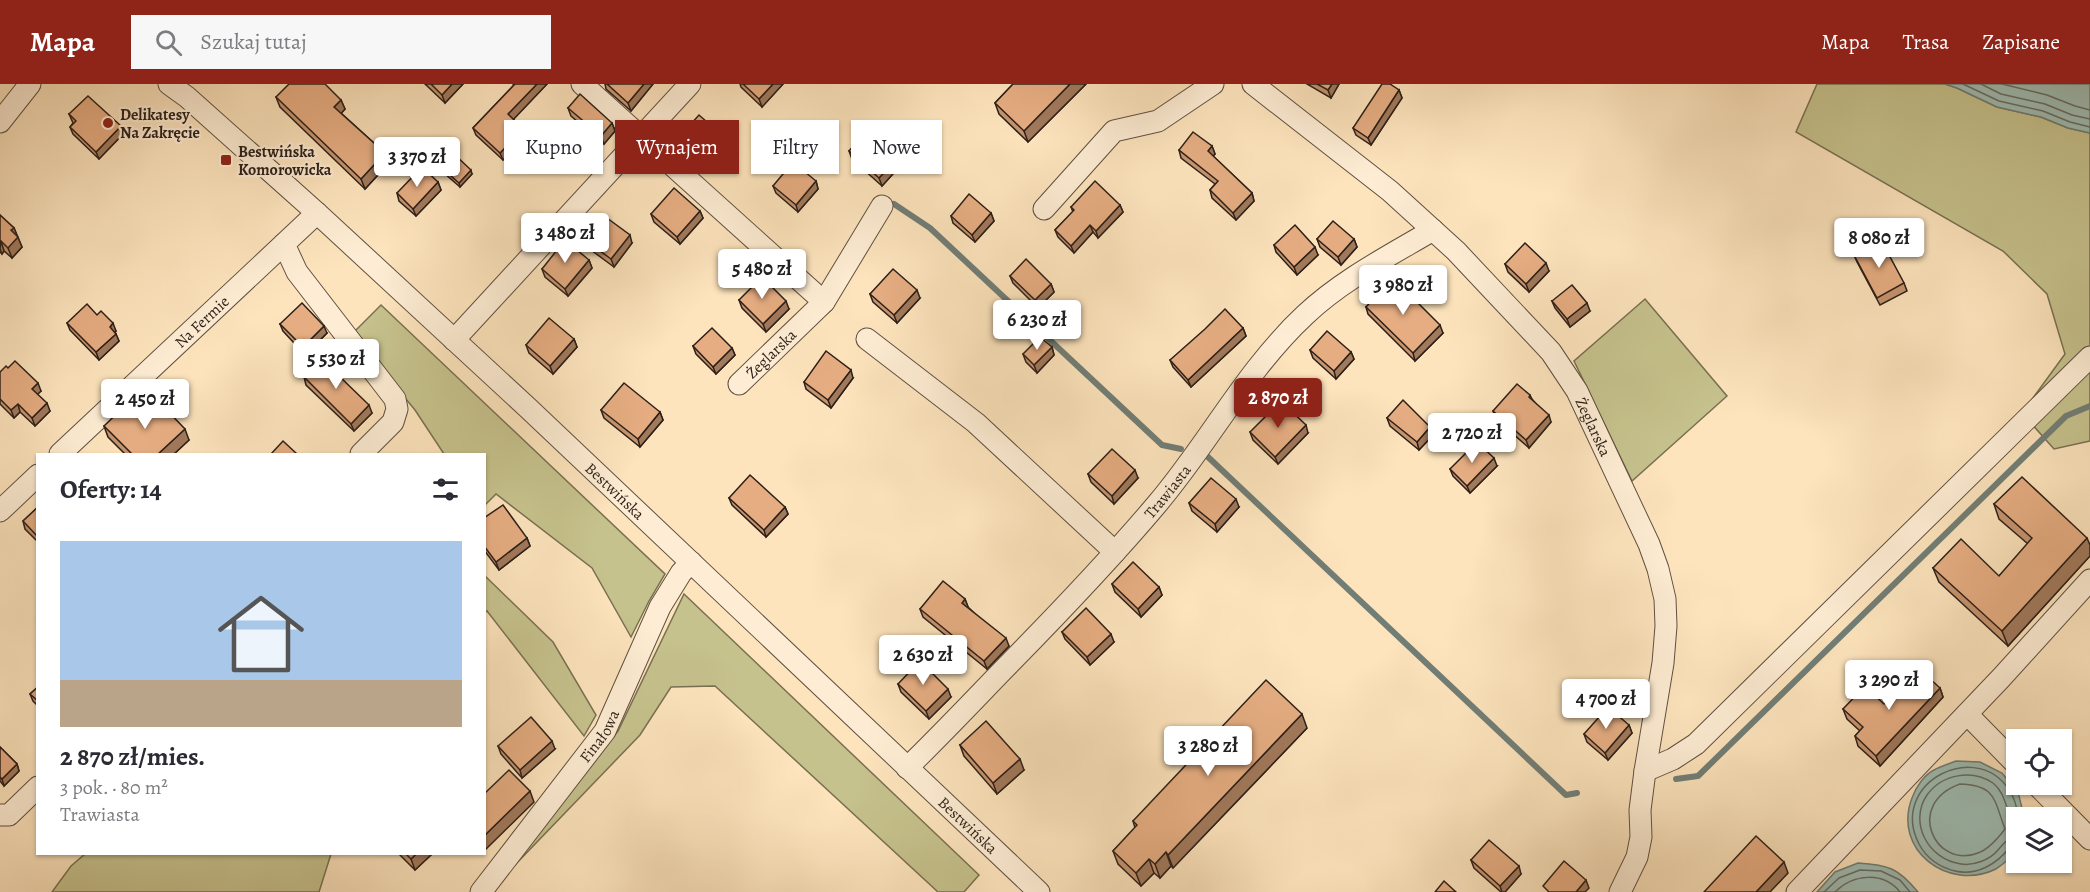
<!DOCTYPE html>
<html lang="pl">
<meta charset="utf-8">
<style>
:root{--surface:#fff;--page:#f7f7f7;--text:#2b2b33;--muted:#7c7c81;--line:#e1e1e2;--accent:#8f2418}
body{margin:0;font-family:Alegreya,serif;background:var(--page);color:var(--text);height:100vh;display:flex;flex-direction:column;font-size:22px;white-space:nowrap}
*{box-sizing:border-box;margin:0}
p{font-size:20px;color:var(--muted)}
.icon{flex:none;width:33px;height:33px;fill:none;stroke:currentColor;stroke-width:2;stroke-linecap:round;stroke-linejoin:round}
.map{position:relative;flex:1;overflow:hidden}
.sheet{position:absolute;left:36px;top:369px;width:450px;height:402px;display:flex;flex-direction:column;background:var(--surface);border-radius:0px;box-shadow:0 2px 4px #0004}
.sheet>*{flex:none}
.hud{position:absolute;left:504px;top:36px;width:570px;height:54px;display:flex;gap:12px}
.buttons{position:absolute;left:2006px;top:645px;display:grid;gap:12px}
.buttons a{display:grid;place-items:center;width:66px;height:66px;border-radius:0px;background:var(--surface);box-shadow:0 2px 4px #0004;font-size:30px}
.price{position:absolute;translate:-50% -51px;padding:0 14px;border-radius:6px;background:#fff;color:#222;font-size:20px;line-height:39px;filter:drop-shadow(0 2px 3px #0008)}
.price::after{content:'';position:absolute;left:50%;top:36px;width:18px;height:14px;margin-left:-9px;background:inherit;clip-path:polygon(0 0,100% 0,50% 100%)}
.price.selected{background:var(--accent);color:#fff}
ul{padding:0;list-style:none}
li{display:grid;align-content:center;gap:12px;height:318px;padding:0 24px}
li+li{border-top:2px solid var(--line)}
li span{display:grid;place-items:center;height:186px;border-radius:0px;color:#555}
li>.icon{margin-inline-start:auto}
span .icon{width:108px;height:108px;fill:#fffc;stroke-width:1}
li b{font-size:26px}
h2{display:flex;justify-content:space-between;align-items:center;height:72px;padding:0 24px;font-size:26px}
.tag{padding:0 21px;border-radius:0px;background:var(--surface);box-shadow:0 2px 4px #0004;font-size:21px;line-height:54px}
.tag.selected{background:var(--accent);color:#fff}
header{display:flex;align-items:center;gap:36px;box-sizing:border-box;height:84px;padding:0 30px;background:var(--accent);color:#fff}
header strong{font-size:28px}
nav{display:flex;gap:33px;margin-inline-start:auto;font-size:21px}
.search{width:420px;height:54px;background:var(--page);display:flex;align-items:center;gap:15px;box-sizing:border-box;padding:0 21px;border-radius:0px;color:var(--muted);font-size:22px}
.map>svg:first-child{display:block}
.green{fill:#c6c28d;stroke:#797052;stroke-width:1.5}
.water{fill:#9fbeb5;stroke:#717e76;stroke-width:1.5}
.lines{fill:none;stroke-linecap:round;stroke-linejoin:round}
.shore{stroke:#666e66;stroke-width:1.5}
.stream{stroke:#717e76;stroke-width:6}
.minor-casing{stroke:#605041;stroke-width:23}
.minor{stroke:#feedd4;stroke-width:21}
.wall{fill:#c69570;stroke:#2c1f18;stroke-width:1.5}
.shaded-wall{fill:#a1795b;stroke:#2c1f18;stroke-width:1.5}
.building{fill:#e6ad82;stroke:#2c1f18;stroke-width:1.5}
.poi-dot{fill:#8f2418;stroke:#feedd4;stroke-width:2}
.labels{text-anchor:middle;stroke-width:4.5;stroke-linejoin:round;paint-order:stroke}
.poi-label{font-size:16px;font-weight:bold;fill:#2c1f18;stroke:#feedd4;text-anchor:start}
.street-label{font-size:16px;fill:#2c1f18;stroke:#feedd4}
</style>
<header>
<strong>Mapa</strong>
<div class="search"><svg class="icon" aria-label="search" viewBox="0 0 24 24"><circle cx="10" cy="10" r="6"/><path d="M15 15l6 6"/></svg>Szukaj tutaj</div>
<nav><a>Mapa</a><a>Trasa</a><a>Zapisane</a></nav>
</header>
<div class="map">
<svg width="2090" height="808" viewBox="0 0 2090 808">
<rect width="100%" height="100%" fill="#fde4bd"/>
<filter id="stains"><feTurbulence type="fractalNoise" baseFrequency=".00333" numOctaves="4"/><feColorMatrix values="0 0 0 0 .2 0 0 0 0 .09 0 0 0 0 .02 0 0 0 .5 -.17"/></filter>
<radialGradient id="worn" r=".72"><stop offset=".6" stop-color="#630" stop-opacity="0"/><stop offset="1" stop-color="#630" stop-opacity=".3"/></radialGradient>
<!-- green -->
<g class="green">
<polygon points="1817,0 1945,0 1957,4 1997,23 2041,33 2068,44 2090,49 2090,357 2054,365 2022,329 2065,270 2047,210 2003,167 1796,48"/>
<polygon points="1645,215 1727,312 1632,397 1574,277"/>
<polygon points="381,221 665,490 649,517 631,553 592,484 496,410 485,421 484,370 444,370 415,326 352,250"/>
<polygon points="484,491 553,558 596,631 584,652 487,527 485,528"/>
<polygon points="684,510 979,791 964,808 938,808 715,602 671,603 640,651 512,784 618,647"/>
<polygon points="85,770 331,770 319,808 52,808 71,782"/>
</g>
<!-- water -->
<g class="water">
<polygon points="1945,0 2090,0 2090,49 2068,44 2041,33 1997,23 1957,4"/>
<path d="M1956 677 1980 678 2002 689 2018 708 2024 732 2016 734C2016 743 2019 757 2015 766 2011 775 2004 779 1996 785 1948 808 1892 766 1912 714 1916 703 1924 691 1934 686 1941 682 1949 680 1956 677Z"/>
<path d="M1858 779C1889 781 1898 784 1918 808H1817L1835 788Z"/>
</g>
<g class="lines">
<!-- shore -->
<g class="shore">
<polyline points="1963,0 1999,17 2043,27 2070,38 2090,43"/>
<polyline points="1981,0 2001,10 2045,20 2072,31 2090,35"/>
<polyline points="2002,0 2047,11 2075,22 2090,26"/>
<path d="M1960 700C1997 701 1994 717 2005 745 1999 753 1989 765 1978 769 1935 786 1904 720 1960 700Z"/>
<path d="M2016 743C2005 730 2008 711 1993 699 1972 685 1942 690 1927 711 1908 739 1929 776 1961 780 1973 782 1990 776 1998 766 2004 759 2006 755 2016 754"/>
<path d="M2016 762 2010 763C1997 780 1977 792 1955 787 1939 783 1927 775 1919 760 1887 698 1981 651 2012 711 2016 718 2017 727 2019 734"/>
<polyline points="1824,808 1839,794 1860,786 1881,787 1900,796 1910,808"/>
<path d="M1835 808C1853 790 1883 787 1900 808"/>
</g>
<!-- stream -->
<g class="stream">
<polyline points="894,120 930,144 1162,361 1181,365"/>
<polyline points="1208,373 1566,711 1577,709"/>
<polyline points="1676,695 1698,692 2066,332 2090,322"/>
</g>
<!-- minor casing -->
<g class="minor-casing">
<g id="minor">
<path id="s1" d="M169 0 187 13 317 129 528 324 1039 808"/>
<polyline points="582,0 824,218"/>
<path id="s2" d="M1253 0 1390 107 1456 167 1551 268 1577 307 1649 460 1658 485 1665 515 1666 542 1663 579 1645 687 1640 726 1641 753 1637 773 1620 808"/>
<polyline points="0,38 30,0"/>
<polyline points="1044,125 1114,47 1158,37 1213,0"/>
<polyline points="284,160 297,188 395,315 397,325 393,338 361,370"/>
<polyline points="867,255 976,339 1115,468"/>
<polyline points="454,256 690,0"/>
<path id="s3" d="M739 300 824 218 882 122"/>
<path id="s4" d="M60 370 317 129"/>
<polyline points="0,427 38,391"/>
<polyline points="1967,630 2016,680"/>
<path id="s5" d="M907 684C941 651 973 617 1006 583 1058 530 1109 477 1157 420 1209 359 1246 286 1305 231 1342 196 1389 172 1433 146"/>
<polyline points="1645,687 1673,675 1696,660 2090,273"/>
<polyline points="2036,700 2090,755"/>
<polyline points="0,731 9,731 38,703"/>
<path id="s6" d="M481 808 605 647 660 523 681 489 691 478"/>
<polyline points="1797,808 2001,594 2090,496"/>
</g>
</g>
<!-- minor -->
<use href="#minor" class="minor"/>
</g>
<!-- wall -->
<g class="wall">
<polygon points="425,0 463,0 445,19"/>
<polygon points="513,0 547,0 513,35 523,45 526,52 503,76 476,51 473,44 514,1"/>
<polygon points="605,0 653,0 631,27 606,5"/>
<polygon points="740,0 783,0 762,23 741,3"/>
<polygon points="1013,0 1086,0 1028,58 999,30 995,19"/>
<polygon points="1307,0 1339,0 1331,14"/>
<polygon points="1399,6 1402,14 1371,61 1356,51 1353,44"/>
<polygon points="276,13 341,16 345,25 341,29 385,69 389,79 365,105 280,23"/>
<polygon points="568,24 612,39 615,47 604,60 571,32"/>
<polygon points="69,30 121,42 124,49 99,75 73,50 70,43 73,39"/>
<polygon points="681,51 723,52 725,60 708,80 684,59"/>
<polygon points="1212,62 1215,70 1213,72 1252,109 1254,117 1236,136 1212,114 1210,106 1215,100 1181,74 1179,66"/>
<polygon points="906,65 909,72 882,102 852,75 849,67"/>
<polygon points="442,84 472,90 460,103 443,88"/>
<polygon points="816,97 818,105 798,128 776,109 773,102"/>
<polygon points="438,98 441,106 416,132 399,117 397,109"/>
<polygon points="1120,121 1123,128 1098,154 1093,148 1074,169 1058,153 1055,146 1073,128 1071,123"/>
<polygon points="700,127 703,134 680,160 654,138 651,130"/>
<polygon points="991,129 994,137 975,158 953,139 951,132"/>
<polygon points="0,131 14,144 22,163 12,174 4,167 2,170 0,168"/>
<polygon points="1317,155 1354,155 1357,163 1341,181 1320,163"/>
<polygon points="588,158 632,159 614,183 591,166"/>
<polygon points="1274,161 1318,171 1297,191 1276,168"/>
<polygon points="1854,171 1904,199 1907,207 1880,221 1857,178"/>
<polygon points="589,176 592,184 568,212 545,193 542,185"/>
<polygon points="1505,180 1549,187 1529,208 1508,188"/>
<polygon points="1010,192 1051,200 1054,208 1038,224 1013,199"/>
<polygon points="870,210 920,214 897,239 873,218"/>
<polygon points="739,216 789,225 766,248 742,224"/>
<polygon points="1552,217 1590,227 1570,243 1555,224"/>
<polygon points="1366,223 1443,249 1415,277 1368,230"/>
<polygon points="97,231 116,247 115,248 119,257 99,276 70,246 67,239"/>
<polygon points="280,240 327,249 305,271 283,247"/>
<polygon points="1243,244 1246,252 1191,303 1173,283 1170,276"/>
<polygon points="574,255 577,263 553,290 529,269 526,261"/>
<polygon points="693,262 732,264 735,271 716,290 696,270"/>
<polygon points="1052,263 1054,271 1037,289 1026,278 1023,270"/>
<polygon points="1310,266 1351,268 1354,275 1336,295 1313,274"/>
<polygon points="8,284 41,307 37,310 50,327 35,342 20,328 14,334 0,320 0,288"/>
<polygon points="340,289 341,294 372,329 354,347 306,301 304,293"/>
<polygon points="853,294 831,324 806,305 804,298"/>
<polygon points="1530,311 1532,315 1551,338 1529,364 1496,335 1493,327"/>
<polygon points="601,326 660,328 663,336 640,363 604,334"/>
<polygon points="1387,334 1430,343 1433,351 1419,366 1390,342"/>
<polygon points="142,335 189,356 174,370 125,370 108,353 104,342"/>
<polygon points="1250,348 1308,349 1278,380 1253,356"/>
<polygon points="1497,382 1470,409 1453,392 1450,385"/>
<polygon points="1088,390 1138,394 1114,420 1091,398"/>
<polygon points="729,414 785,423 788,430 766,453 732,421"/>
<polygon points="1189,419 1239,423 1217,448 1192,427"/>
<polygon points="1994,420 2090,461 2090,472 2008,562 1939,498 1933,484 1999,492 2028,460 1999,435"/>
<polygon points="38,423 38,458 25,445 23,437"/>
<polygon points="484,434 527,454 530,462 499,486 484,466"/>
<polygon points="1112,500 1159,503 1162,511 1141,533 1115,508"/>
<polygon points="965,515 968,523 1009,562 987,585 923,533 920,525"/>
<polygon points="1062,548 1114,558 1090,581 1065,555"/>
<polygon points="898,600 951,613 929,635 901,608"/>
<polygon points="38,603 38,622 33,617 30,610"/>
<polygon points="1940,604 1943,613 1880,682 1858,662 1855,652 1860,647 1847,635 1843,625 1884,620"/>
<polygon points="1629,641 1632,649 1608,676 1587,658 1584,650"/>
<polygon points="1307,644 1173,784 1171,782 1160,794 1154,789 1141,802 1118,780 1113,767 1135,744 1133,737"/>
<polygon points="960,661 1024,686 997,710 964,672"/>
<polygon points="498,662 555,665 522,694 501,670"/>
<polygon points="0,663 17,680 19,687 4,702 0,697"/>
<polygon points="399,770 432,770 415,786"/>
<polygon points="1471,776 1521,790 1505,808 1501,808 1474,784"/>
</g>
<!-- shaded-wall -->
<g class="shaded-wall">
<polygon points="452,0 463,0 445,19 442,11"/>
<polygon points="537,0 547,0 511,38 508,30"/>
<polygon points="644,0 653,0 631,27 628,19"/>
<polygon points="773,0 783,0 762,23 759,15"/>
<polygon points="1070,0 1086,0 1028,58 1024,47"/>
<polygon points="1332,0 1339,0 1331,14 1328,6"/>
<polygon points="1399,6 1402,14 1371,61 1368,54"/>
<polygon points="341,16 345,25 338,33 334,23"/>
<polygon points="612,39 615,47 604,60 601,52"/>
<polygon points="121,42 124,49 99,75 96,68"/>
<polygon points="523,45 526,52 503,76 500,69"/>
<polygon points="723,52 725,60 708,80 705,72"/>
<polygon points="1212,62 1215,70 1210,75 1208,67"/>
<polygon points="906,65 909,72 882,102 879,94"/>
<polygon points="385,69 389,79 365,105 361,95"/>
<polygon points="471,86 472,90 460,103 459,99"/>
<polygon points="816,97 818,105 798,128 796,121"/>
<polygon points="438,98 441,106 416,132 413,125"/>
<polygon points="1252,109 1254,117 1236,136 1233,129"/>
<polygon points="1120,121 1123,128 1098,154 1096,147"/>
<polygon points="700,127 703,134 680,160 677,153"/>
<polygon points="991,129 994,137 975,158 972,151"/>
<polygon points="1090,141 1093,148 1074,169 1071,162"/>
<polygon points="14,144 22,163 12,174 8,164 11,146"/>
<polygon points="630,151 632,159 614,183 611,175"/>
<polygon points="1354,155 1357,163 1341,181 1338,173"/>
<polygon points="1,157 4,167 2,170 0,165"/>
<polygon points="1315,163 1318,171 1297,191 1294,183"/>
<polygon points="589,176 592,184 568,212 565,205"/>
<polygon points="1546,179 1549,187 1529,208 1526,200"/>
<polygon points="1051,200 1054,208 1038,224 1035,216"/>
<polygon points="917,206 920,214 897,239 894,231"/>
<polygon points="786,217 789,225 766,248 763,240"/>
<polygon points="1587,219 1590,227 1570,243 1567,235"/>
<polygon points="113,239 116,247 112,251 110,243"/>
<polygon points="1440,241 1443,249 1415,277 1413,269"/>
<polygon points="324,242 327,249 305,271 303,263"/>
<polygon points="1243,244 1246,252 1191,303 1188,296"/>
<polygon points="116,250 119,257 99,276 96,268"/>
<polygon points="574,255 577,263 553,290 550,282"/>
<polygon points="1052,263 1054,271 1037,289 1034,281"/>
<polygon points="732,264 735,271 716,290 713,283"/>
<polygon points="1351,268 1354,275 1336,295 1334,287"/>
<polygon points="851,286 853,294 831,324 828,316"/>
<polygon points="38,299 41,307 35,313 32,305"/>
<polygon points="47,319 50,327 35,342 32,334"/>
<polygon points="18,320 20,328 14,334 11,326"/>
<polygon points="369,321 372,329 354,347 351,340"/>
<polygon points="660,328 663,336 640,363 638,355"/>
<polygon points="1549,331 1551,338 1529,364 1526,356"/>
<polygon points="1306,341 1308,349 1278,380 1275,373"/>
<polygon points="1430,343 1433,351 1419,366 1417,358"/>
<polygon points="185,345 189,356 174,370 158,370"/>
<polygon points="1494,374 1497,382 1470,409 1467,402"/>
<polygon points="1135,386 1138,394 1114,420 1112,412"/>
<polygon points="1236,415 1239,423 1217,448 1215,440"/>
<polygon points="785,423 788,430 766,453 764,446"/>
<polygon points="527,454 530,462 499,486 496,478"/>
<polygon points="2087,454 2090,461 2090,472 2008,562 2002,547"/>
<polygon points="1159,503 1162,511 1141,533 1138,525"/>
<polygon points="965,515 968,523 965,527 962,519"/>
<polygon points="1111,550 1114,558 1090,581 1087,573"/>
<polygon points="1006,554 1009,562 987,585 984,577"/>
<polygon points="1940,604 1943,613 1880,682 1876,672"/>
<polygon points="948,605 951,613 929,635 926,627"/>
<polygon points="1302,630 1307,644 1173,784 1168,771"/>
<polygon points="1629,641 1632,649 1608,676 1605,669"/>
<polygon points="552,657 555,665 522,694 520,686"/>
<polygon points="1020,675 1024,686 997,710 993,699"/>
<polygon points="17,680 19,687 4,702 2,695"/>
<polygon points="530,707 534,718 484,767 484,752"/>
<polygon points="1166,768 1171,782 1160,794 1155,780"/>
<polygon points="416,770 432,770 415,786 411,775"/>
<polygon points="1149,775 1154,789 1141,802 1136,789"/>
<polygon points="1784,778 1788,789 1770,808 1756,808"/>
<polygon points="1519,782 1521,790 1505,808 1502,808 1500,802"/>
<polygon points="1586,796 1589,804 1585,808 1576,808"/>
</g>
<!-- building -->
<g class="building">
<polygon points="289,0 325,0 341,16 334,23 385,69 361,95 276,13"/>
<polygon points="431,0 452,0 442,11"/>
<polygon points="515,0 537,0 508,30 523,45 500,69 473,44"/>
<polygon points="607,0 644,0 628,19"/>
<polygon points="743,0 773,0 759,15"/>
<polygon points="1013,0 1070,0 1024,47 995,19"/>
<polygon points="1317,0 1332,0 1328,6"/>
<polygon points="1382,0 1390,0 1399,6 1368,54 1353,44"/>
<polygon points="580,10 612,39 601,52 568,24"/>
<polygon points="88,12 121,42 96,68 70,43 76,37 69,30"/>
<polygon points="699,31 723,52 705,72 681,51"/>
<polygon points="875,37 906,65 879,94 849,67"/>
<polygon points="1193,48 1212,62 1208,67 1252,109 1233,129 1210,106 1218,97 1179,66"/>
<polygon points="454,70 471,86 459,99 442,84"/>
<polygon points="793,78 816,97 796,121 773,102"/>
<polygon points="422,83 438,98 413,125 397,109"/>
<polygon points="1095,97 1120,121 1096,147 1090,141 1071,162 1055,146 1074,126 1071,123"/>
<polygon points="674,104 700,127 677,153 651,130"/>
<polygon points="969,110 991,129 972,151 951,132"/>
<polygon points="0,131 14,144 11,146 18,153 8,164 1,157 0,158"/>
<polygon points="607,134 630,151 611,175 588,158"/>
<polygon points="1333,137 1354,155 1338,173 1317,155"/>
<polygon points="1295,141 1315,163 1294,183 1274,161"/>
<polygon points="565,156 589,176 565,205 542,185"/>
<polygon points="1881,156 1904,199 1877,214 1854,171"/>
<polygon points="1525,159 1546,179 1526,200 1505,180"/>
<polygon points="1026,175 1051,200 1035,216 1010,192"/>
<polygon points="893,185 917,206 894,231 870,210"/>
<polygon points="762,193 786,217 763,240 739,216"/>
<polygon points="1393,194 1440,241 1413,269 1366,223"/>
<polygon points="1572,201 1587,219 1567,235 1552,217"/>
<polygon points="302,219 324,242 303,263 280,240"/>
<polygon points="87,220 97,231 101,227 113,239 110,243 116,250 96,268 67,239"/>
<polygon points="1225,225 1243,244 1188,296 1170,276 1205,245"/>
<polygon points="549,234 574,255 550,282 526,261"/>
<polygon points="712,244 732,264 713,283 693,262"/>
<polygon points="1327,247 1351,268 1334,287 1310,266"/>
<polygon points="1040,253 1052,263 1034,281 1023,270"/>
<polygon points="826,267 851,286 828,316 804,298"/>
<polygon points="323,273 340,289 338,291 369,321 351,340 304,293"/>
<polygon points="15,277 38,299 32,305 47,319 32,334 18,320 11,326 0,315 0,288 6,282 8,284"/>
<polygon points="624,299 660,328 638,355 601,326"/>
<polygon points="1517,300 1530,311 1529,313 1549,331 1526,356 1493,327"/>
<polygon points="1403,316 1430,343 1417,358 1387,334"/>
<polygon points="1281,317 1306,341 1275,373 1250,348"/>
<polygon points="159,318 185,345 158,370 132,370 104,342 127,320 142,335"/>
<polygon points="283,357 297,370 271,370"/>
<polygon points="1477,358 1494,374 1467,402 1450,385"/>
<polygon points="1112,365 1135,386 1112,412 1088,390"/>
<polygon points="750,391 785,423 764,446 729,414"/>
<polygon points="2022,393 2087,454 2002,547 1933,484 1961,455 1999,492 2032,454 1994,420"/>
<polygon points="1211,394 1236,415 1215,440 1189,419"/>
<polygon points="503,421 527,454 496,478 484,462 484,434"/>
<polygon points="38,423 38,453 23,437"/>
<polygon points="1133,478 1159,503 1138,525 1112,500"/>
<polygon points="943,497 965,515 962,519 1006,554 984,577 920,525"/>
<polygon points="1086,524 1111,550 1087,573 1062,548"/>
<polygon points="920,577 948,605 926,627 898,600"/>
<polygon points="1918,584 1940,604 1876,672 1855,652 1863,643 1843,625 1865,602 1884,620"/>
<polygon points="1266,596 1302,630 1168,771 1166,768 1155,780 1149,775 1136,789 1113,767 1137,741 1133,737"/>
<polygon points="38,603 38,617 30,610"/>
<polygon points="1608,623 1629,641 1605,669 1584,650"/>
<polygon points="531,633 552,657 520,686 498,662"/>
<polygon points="986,637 1020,675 993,699 960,661"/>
<polygon points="0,663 17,680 2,695 0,693"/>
<polygon points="509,686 530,707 484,752 484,710"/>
<polygon points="1756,752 1784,778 1756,808 1704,808"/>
<polygon points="1489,756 1519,782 1500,802 1471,776"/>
<polygon points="406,770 416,770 411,775"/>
<polygon points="1564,777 1586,796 1576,808 1549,808 1543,802"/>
<polygon points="1444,797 1456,808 1435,808"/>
</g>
<!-- markers -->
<g class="poi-dot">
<circle cx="108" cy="39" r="6"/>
<rect x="220" y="70" width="12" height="12" rx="3"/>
</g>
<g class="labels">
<!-- poi labels -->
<g class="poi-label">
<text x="120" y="36">Delikatesy<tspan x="120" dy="18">Na Zakręcie</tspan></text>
<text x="238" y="73">Bestwińska<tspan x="238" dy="18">Komorowicka</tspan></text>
</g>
<!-- street labels -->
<g class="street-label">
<text dy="6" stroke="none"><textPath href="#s4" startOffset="194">Na Fermie</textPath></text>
<text dy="6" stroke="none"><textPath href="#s3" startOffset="44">Żeglarska</textPath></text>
<text dy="6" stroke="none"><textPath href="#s2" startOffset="488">Żeglarska</textPath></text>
<text dy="6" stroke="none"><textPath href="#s1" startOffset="604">Bestwińska</textPath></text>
<text dy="6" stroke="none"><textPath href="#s5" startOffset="380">Trawiasta</textPath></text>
<text dy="6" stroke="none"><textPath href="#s6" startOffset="196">Finałowa</textPath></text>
<text dy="6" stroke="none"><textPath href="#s1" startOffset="1090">Bestwińska</textPath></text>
</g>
</g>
<rect width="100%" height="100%" filter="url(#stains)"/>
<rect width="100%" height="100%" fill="url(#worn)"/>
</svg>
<div class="buttons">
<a><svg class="icon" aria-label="locate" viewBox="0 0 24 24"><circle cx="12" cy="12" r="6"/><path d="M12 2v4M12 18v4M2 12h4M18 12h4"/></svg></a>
<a><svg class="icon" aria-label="layers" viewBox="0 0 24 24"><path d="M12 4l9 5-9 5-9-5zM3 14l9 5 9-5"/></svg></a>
</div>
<b class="price" style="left:417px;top:104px">3 370 zł</b>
<b class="price" style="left:565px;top:180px">3 480 zł</b>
<b class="price" style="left:1879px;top:185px">8 080 zł</b>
<b class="price" style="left:762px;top:216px">5 480 zł</b>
<b class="price" style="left:1403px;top:232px">3 980 zł</b>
<b class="price" style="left:1037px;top:267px">6 230 zł</b>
<b class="price" style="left:336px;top:306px">5 530 zł</b>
<b class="price selected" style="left:1278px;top:345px">2 870 zł</b>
<b class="price" style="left:145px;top:346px">2 450 zł</b>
<b class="price" style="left:1472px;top:380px">2 720 zł</b>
<b class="price" style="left:923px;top:602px">2 630 zł</b>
<b class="price" style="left:1889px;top:627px">3 290 zł</b>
<b class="price" style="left:1606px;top:646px">4 700 zł</b>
<b class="price" style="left:1208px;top:693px">3 280 zł</b>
<div class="hud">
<a class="tag">Kupno</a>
<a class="tag selected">Wynajem</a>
<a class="tag">Filtry</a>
<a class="tag">Nowe</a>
</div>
<section class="sheet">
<h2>Oferty: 14<svg class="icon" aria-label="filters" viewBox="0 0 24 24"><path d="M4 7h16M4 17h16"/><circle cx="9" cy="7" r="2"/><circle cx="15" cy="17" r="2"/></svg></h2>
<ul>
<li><span style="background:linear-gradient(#a9c7e8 75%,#b9a48a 0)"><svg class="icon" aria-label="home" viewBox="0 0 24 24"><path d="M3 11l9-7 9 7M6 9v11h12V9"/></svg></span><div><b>2 870 zł/mies.</b><p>3 pok. · 80 m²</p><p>Trawiasta</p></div></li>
</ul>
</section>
</div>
